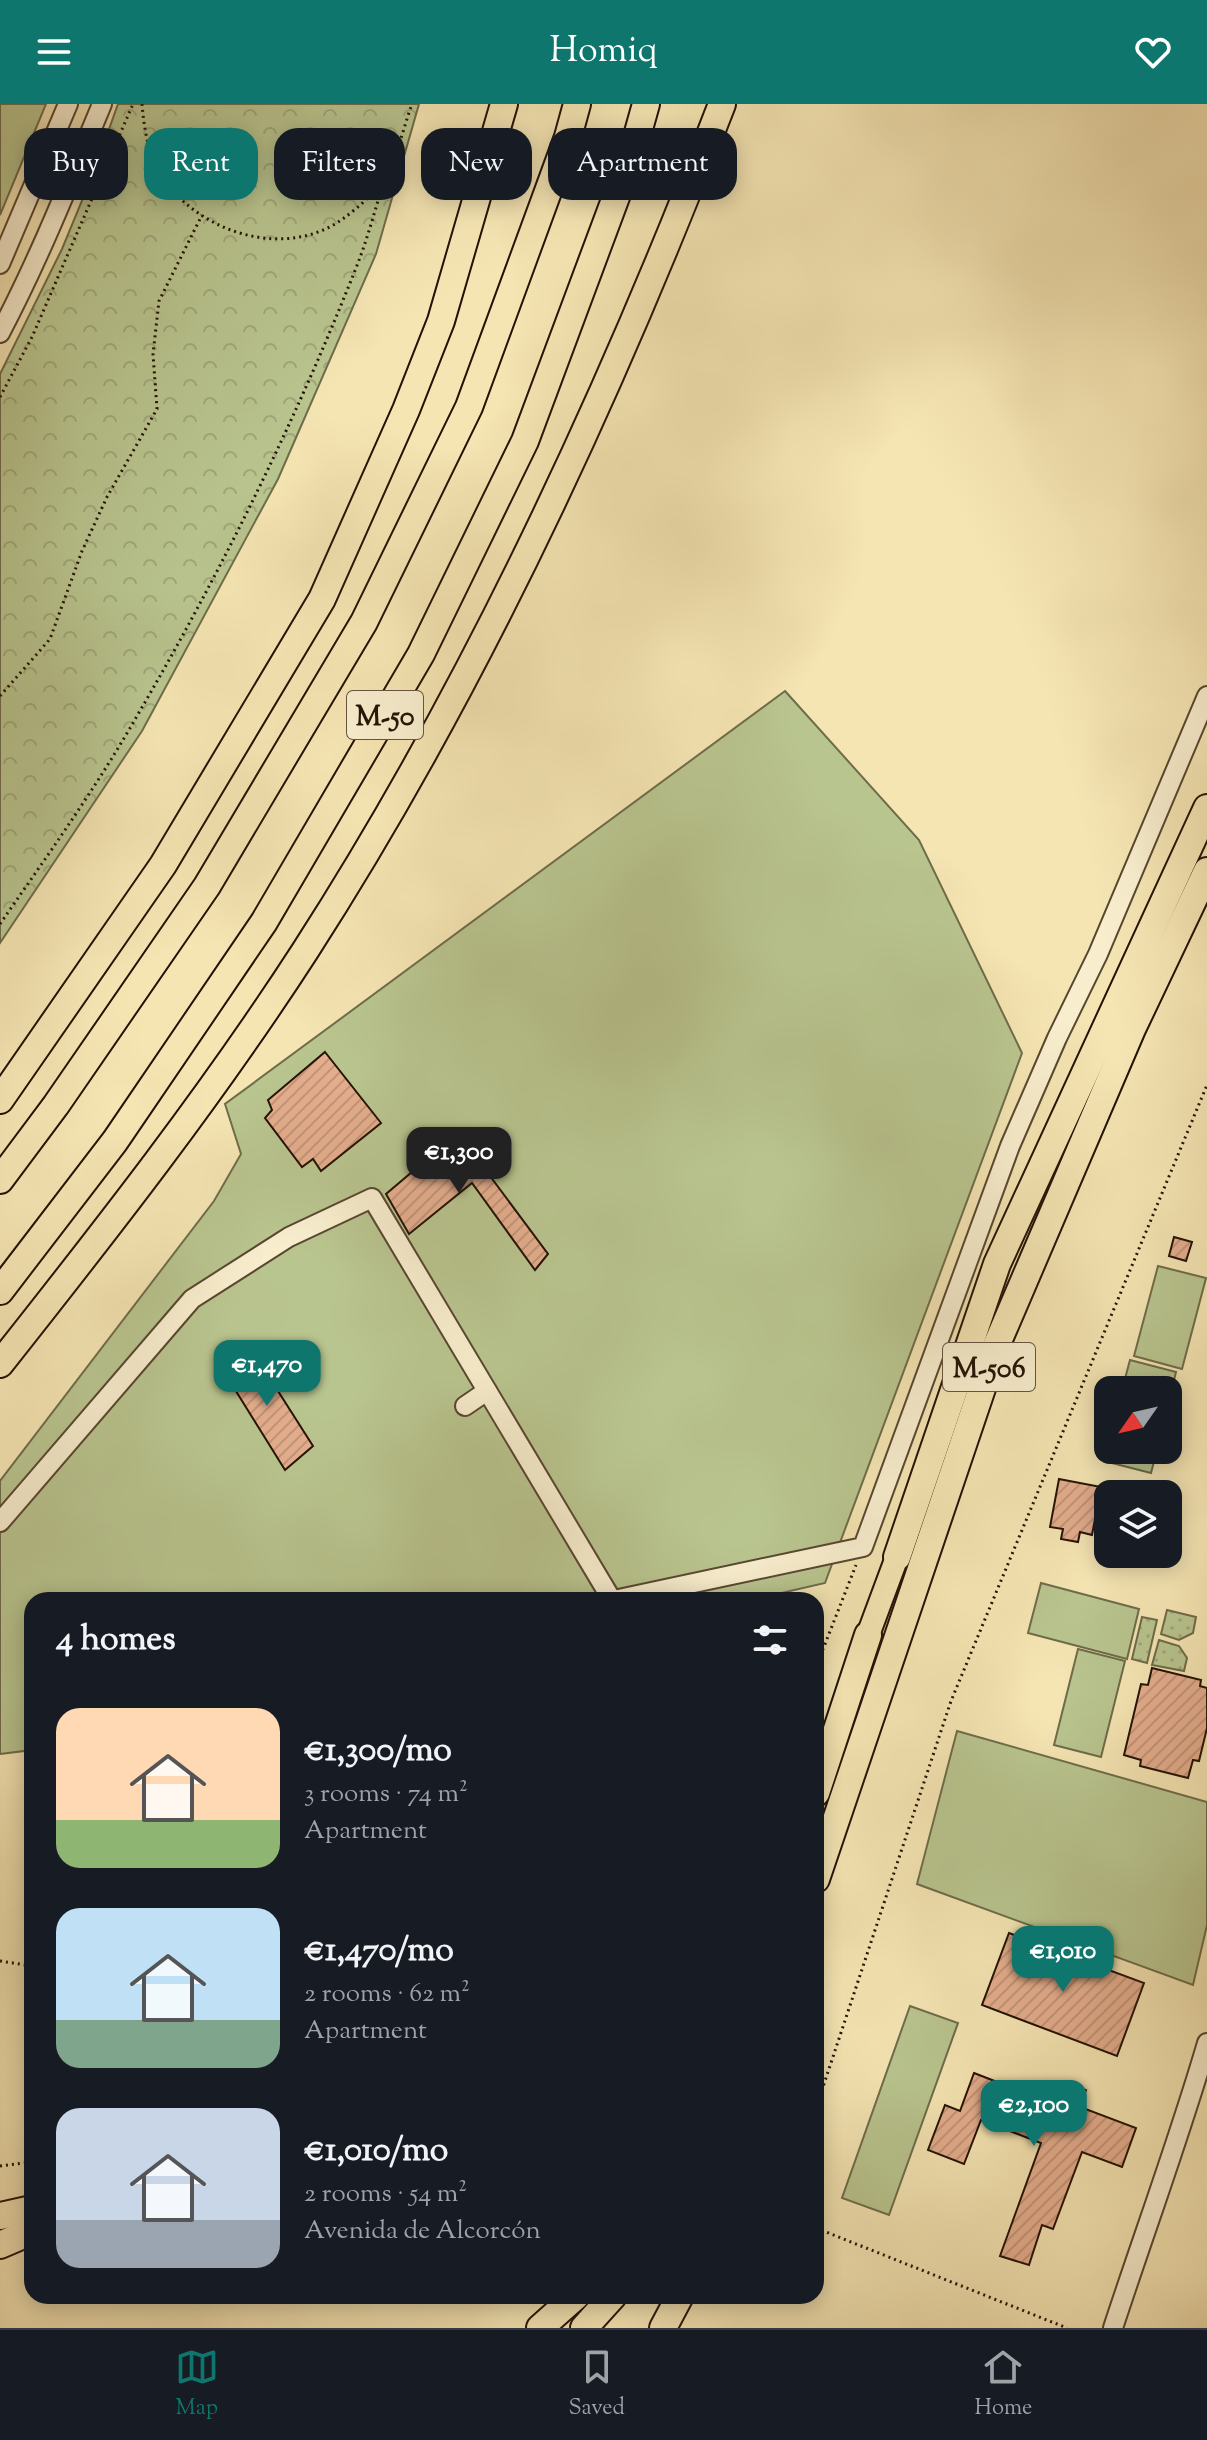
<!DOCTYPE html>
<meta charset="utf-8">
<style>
:root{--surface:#171b24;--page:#242831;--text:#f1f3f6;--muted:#9ea1a6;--line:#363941;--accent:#0f766e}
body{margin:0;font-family:"Sorts Mill Goudy",serif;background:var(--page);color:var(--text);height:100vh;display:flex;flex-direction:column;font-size:30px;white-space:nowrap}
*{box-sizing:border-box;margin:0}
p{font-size:26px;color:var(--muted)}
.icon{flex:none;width:44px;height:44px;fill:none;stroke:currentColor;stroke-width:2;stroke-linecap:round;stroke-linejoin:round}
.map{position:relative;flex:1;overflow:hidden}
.details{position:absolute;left:24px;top:1488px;width:800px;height:712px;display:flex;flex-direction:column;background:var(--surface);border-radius:24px;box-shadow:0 4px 20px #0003}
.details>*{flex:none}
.guide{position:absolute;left:24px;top:24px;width:800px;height:72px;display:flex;gap:16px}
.needle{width:52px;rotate:236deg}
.tools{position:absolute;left:1094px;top:1272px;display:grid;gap:16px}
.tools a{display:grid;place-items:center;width:88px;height:88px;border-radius:16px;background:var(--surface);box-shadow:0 4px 20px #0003;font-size:40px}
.price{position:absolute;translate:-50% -68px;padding:0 18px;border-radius:16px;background:var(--accent);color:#fff;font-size:26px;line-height:52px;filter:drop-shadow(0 2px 4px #0008)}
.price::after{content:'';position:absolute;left:50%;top:48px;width:24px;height:18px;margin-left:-12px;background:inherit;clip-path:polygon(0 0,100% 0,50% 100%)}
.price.on{background:#222;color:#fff}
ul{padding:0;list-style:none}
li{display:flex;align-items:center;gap:24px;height:200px;padding:0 32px}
li span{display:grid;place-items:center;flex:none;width:224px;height:160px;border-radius:24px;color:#555}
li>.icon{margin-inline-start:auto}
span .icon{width:96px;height:96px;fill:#fffc;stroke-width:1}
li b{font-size:34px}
h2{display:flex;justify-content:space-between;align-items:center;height:96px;padding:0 32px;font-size:34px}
.chip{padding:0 28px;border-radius:24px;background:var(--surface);box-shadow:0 4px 20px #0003;font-size:28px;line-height:72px}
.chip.on{background:var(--accent);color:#fff}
header{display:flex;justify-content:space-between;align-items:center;height:104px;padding:0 32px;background:var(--accent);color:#fff;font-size:36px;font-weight:600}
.tabs{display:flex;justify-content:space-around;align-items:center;height:112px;border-top:2px solid var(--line);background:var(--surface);font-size:22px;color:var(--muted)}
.tabs a{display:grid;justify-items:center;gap:4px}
.tabs .on{color:var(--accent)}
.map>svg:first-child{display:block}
.grass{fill:url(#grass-dots);stroke:#6e6c4a;stroke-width:2}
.park{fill:url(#park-crowns);stroke:#6e6c4a;stroke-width:2}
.pitch{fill:#b9c58f;stroke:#6e6c4a;stroke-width:2}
.building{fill:url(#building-hatch);stroke:#231205;stroke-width:2}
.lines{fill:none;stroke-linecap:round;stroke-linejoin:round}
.minor-casing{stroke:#584730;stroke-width:22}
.major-casing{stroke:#231205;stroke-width:26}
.highway-casing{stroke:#231205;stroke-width:30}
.path{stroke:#231205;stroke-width:3;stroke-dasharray:2 4;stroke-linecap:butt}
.minor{stroke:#f8eece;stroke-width:18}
.major{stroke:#f5e5b3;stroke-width:22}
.highway{stroke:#f5e5b3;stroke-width:26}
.labels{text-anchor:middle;stroke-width:7;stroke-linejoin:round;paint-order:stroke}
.shield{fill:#f8eece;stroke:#635441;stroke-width:2}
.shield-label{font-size:28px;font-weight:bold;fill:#231205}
</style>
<header><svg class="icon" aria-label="menu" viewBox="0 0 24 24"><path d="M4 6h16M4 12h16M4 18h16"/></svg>Homiq<svg class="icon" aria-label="heart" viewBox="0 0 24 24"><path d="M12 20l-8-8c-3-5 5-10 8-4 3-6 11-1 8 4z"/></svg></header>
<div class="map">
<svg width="1207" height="2224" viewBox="0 0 1207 2224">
<defs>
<pattern id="grass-dots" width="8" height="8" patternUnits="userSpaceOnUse" patternTransform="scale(2)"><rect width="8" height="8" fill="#b9c58f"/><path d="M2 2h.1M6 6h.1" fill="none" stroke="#9fa87a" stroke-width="1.8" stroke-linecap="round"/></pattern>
<pattern id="park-crowns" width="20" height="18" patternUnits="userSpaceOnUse" patternTransform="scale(2)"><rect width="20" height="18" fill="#b9c58f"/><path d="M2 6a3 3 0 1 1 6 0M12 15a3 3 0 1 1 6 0" fill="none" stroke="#9fa87a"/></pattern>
<pattern id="building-hatch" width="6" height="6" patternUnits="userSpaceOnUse" patternTransform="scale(2)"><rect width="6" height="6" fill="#e5ae8e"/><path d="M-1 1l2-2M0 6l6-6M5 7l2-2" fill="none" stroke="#c49579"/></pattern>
</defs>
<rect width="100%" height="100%" fill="#f5e5b3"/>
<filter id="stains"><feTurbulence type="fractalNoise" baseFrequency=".0025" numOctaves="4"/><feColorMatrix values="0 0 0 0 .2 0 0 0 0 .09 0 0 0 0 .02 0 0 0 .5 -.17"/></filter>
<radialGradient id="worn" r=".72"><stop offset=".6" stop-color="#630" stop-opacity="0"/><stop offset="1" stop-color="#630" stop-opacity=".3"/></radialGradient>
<!-- grass -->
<g class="grass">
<polygon points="1167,1506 1196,1513 1193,1529 1179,1536 1161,1530"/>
<polygon points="1142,1513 1157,1516 1147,1559 1132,1555"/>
<polygon points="1159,1536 1179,1542 1187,1554 1184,1567 1152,1561"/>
</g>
<!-- park -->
<polygon class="park" points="118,0 419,0 376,150 278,375 142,627 0,839 0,270 62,145 93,70"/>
<!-- pitch -->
<g class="pitch">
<polygon points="0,0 46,0 0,111"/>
<polygon points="785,587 919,736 1022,949 825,1479 751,1496 32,1496 32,1646 0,1650 0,1377 214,1097 241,1050 225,1000"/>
<polygon points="1158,1162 1206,1174 1182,1265 1134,1252"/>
<polygon points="1130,1256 1176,1268 1168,1301 1168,1286 1122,1286"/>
<polygon points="1108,1342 1108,1346 1157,1346 1151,1369 1104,1357"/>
<polygon points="1041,1479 1139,1505 1127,1555 1028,1529"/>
<polygon points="1078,1545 1125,1557 1101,1653 1054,1641"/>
<polygon points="957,1627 1207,1698 1207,1821 1193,1881 917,1780"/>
<polygon points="910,1902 958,1919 889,2111 842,2094"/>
</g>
<!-- building -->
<g class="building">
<polygon points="325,948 381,1019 321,1067 313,1055 302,1063 265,1014 272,1006 268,996"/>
<polygon points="458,1029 548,1150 535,1166 472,1079 409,1130 386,1090"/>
<polygon points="1174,1133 1192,1138 1186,1157 1169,1152"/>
<polygon points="250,1243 313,1342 285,1366 221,1263"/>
<polygon points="1059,1375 1101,1383 1092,1431 1080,1428 1078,1438 1061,1435 1063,1425 1050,1423"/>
<polygon points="1152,1564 1201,1576 1200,1582 1207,1584 1207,1624 1199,1657 1193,1656 1188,1674 1140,1662 1141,1656 1124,1651 1141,1580 1148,1581"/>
<polygon points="1009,1829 1144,1879 1117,1952 982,1901"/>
<polygon points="974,1969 1061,2003 1069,1980 1086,1986 1080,2003 1136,2024 1122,2063 1082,2048 1053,2125 1042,2121 1029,2161 1000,2152 1041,2039 981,2016 964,2060 928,2046 945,2001 960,2007"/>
</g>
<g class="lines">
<!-- minor casing -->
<g class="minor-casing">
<g id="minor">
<polyline points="0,160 68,0"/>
<path d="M0 229C39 155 70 77 102 0"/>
<polyline points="465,1302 487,1287"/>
<polyline points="0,1418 192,1195 289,1133 372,1094 612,1496"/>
<polyline points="614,1496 863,1443 1010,1042 1057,934 1098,850 1207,592"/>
<path d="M1113 2224C1144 2129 1179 2035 1207 1939"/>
</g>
</g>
<!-- major casing -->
<g class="major-casing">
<polyline id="major" points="868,1531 897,1453"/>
</g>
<!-- highway casing -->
<g class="highway-casing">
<g id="highway">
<polyline points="0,996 163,761 322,495 406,306 441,217 504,0"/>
<polyline points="0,1076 56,1001 207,782 364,518 469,303 568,33 577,0"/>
<polyline points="0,1187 115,1037 264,818 421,550 525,337 632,50 646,0"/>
<path d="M0 1260C106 1126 212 991 305 847 474 585 610 291 722 0"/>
<polyline points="897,1453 997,1160 1207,704"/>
<polyline points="816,1689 868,1531"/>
<polyline points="816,1775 997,1240 1132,925 1207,767"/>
<polyline points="0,2112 32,2105"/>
<polyline points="0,2141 21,2132 32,2131"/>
<polyline points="540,2224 576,2192"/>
<polyline points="584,2224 613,2192"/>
<polyline points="663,2224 680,2192"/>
</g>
</g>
<!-- path -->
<g class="path">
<path d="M142 0C144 24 148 50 161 71 198 129 286 157 344 114 359 103 378 86 387 70 398 49 404 22 412 0"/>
<polyline points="0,293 32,233 133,0"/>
<polyline points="0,592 50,535 82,447 107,393 157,305 153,250 159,197 202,111"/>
<path d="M0 820C47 752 96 684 137 612 221 468 295 318 356 164 368 134 376 102 386 71"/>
<polyline points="816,1563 856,1461"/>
<polyline points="0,1857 32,1862"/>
<polyline points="816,2004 951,1597 1207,981"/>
<polyline points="0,2062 32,2058"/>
<polyline points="816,2124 1067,2224"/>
</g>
<!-- minor -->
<use href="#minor" class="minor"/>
<!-- major -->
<use href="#major" class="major"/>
<!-- highway -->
<use href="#highway" class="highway"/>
</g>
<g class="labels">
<!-- shield labels -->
<g class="shield">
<rect x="347" y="587" width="76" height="48" rx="6"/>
<rect x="943" y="1239" width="92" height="48" rx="6"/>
</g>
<g class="shield-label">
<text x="385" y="621">M-50</text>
<text x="989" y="1273">M-506</text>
</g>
</g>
<rect width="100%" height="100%" filter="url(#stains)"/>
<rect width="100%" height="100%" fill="url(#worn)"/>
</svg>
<div class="tools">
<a><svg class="needle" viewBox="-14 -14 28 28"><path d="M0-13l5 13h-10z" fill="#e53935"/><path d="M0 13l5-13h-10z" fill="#9ea1a6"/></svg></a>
<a><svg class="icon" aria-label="layers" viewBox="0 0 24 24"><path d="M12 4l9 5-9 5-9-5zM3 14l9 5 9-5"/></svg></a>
</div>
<b class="price on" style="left:459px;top:1091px">€1,300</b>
<b class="price" style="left:267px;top:1304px">€1,470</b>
<b class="price" style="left:1063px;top:1890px">€1,010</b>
<b class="price" style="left:1034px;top:2044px">€2,100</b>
<div class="guide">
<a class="chip">Buy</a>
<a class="chip on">Rent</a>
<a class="chip">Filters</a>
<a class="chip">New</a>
<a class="chip">Apartment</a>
</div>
<section class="details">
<h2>4 homes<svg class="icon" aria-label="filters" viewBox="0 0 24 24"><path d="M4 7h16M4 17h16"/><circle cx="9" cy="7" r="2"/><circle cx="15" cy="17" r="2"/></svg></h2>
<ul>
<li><span style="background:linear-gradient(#ffd9b3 70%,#8fb573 0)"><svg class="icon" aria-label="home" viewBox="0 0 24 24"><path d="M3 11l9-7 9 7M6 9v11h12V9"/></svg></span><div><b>€1,300/mo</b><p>3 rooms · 74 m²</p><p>Apartment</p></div></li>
<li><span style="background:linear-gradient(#bfe0f5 70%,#7fa58c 0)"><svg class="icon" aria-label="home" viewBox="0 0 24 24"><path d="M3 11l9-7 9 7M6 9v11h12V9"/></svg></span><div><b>€1,470/mo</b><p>2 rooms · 62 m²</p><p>Apartment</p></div></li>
<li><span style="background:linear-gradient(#c9d6e8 70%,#9aa5b1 0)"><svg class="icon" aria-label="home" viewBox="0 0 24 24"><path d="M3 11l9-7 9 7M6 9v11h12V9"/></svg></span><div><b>€1,010/mo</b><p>2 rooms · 54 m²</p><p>Avenida de Alcorcón</p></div></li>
</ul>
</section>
</div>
<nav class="tabs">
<a class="on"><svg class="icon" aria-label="map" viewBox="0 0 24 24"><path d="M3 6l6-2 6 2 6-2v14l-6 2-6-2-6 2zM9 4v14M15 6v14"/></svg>Map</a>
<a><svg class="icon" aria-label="saved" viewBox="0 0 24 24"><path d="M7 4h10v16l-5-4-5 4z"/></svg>Saved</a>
<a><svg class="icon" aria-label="home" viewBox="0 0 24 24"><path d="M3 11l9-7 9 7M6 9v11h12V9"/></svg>Home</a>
</nav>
